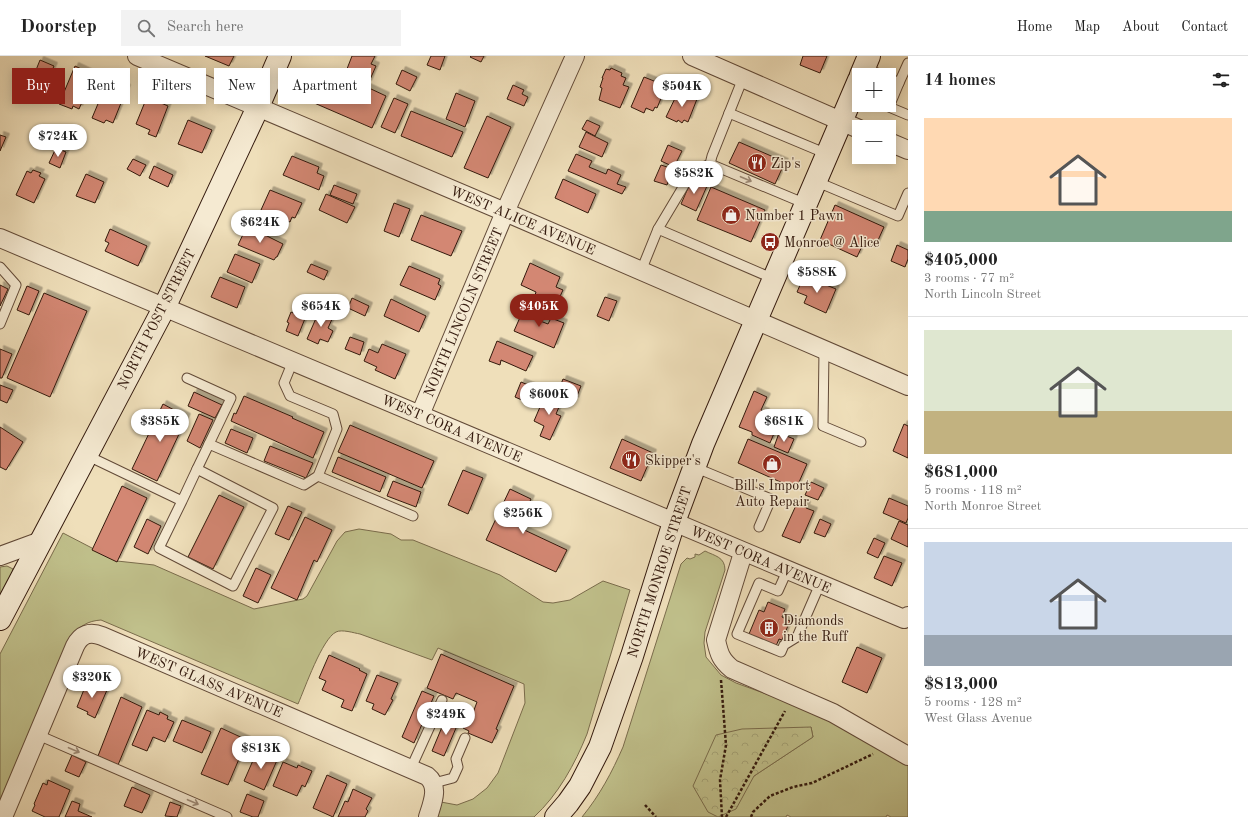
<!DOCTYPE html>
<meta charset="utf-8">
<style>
:root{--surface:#fff;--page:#f2f2f2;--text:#222;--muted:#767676;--line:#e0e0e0;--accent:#8f2418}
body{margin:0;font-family:"Old Standard TT",serif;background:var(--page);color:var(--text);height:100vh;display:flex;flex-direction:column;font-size:15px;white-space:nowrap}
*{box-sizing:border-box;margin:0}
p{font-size:13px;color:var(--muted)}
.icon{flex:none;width:22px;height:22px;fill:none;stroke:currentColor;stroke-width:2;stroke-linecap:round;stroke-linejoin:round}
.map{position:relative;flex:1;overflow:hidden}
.details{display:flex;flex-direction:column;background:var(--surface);width:340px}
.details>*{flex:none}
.hud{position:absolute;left:12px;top:12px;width:380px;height:36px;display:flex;gap:8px}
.buttons{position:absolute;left:852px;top:12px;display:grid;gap:8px}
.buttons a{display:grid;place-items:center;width:44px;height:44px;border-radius:0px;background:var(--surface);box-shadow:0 2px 10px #0003;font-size:20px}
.price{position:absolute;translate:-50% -34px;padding:0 9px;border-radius:14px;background:#fff;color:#222;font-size:13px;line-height:26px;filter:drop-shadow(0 1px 2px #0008)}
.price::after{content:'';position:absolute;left:50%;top:24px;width:12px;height:9px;margin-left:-6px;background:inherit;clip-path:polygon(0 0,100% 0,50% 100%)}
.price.active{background:var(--accent);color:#fff}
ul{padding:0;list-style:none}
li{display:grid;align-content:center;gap:8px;height:212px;padding:0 16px}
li+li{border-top:1px solid var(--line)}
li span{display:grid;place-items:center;height:124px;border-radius:0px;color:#555}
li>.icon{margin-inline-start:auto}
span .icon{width:72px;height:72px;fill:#fffc;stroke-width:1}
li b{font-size:17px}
h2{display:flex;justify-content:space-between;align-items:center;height:48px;padding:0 16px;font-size:17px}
.chip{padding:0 14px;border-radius:0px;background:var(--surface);box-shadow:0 2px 10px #0003;font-size:14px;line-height:36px}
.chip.active{background:var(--accent);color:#fff}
header{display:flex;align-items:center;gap:24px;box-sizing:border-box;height:56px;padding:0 20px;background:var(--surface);border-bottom:1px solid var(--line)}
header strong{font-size:19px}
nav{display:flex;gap:22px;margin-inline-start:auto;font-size:14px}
.search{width:280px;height:36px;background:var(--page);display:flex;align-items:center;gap:10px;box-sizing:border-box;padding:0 14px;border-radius:0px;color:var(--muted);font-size:15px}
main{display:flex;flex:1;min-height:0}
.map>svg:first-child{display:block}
.green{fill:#c0c08b;stroke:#7a6c4c;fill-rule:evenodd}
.forest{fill:url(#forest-crowns);stroke:#7a6c4c}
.building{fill:#d38773;stroke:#33190d;filter:url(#shadow)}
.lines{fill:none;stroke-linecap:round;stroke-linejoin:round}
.lane-casing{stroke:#624a38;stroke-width:11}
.street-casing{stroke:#624a38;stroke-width:20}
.secondary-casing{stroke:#33190d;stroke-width:24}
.path{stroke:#33190d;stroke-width:2.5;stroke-dasharray:3 2;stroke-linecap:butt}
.lane{stroke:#f5ead2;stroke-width:9}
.street{stroke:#f5ead2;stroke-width:18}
.secondary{stroke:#f5ead2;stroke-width:22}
.oneway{stroke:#9e8c79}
.labels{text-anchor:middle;stroke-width:3;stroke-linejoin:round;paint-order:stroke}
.poi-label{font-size:14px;fill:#33190d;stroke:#f5ead2;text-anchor:start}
.street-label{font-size:14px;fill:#33190d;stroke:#f5ead2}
</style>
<header>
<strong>Doorstep</strong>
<div class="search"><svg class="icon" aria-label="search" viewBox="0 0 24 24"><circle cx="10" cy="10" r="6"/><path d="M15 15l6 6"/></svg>Search here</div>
<nav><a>Home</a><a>Map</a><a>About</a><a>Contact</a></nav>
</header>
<main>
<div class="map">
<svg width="908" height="761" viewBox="0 0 908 761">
<defs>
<pattern id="forest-crowns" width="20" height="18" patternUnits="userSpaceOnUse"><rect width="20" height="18" fill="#c0c08b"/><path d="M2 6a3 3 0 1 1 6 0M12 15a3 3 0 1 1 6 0" fill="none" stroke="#a5a477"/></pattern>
<filter id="shadow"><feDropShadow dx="3.5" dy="-3.5" stdDeviation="0" flood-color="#0004"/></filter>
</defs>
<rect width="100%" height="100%" fill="#efdfba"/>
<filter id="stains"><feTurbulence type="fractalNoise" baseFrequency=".005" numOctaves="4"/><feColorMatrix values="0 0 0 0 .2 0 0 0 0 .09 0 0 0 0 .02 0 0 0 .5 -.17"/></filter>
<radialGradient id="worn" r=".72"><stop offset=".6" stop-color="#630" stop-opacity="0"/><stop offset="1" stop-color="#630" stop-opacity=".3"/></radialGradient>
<!-- green -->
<g class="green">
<path d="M359 473 391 478 401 484H413L500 519 543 546 553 547 570 544 603 525 630 534 587 678C575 708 558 739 534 761H437L441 746 457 749 473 743 487 732 498 717 525 647 524 628 438 592 432 604 360 578C354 577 342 573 336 576 322 583 305 632 298 648L101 564C87 565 81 570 72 579L0 751V598L63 477 117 505 154 509 254 553 303 543 307 540 337 485 345 476Z"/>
<path d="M705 495C715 500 725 501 725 514L705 576 704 587 706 601 721 619 736 627 791 647 832 666 908 708V761H891L887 759 886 761H791L787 759 786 761H582C600 739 612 716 623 691L681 508 687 502 690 503 695 501V498L699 499ZM811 671 813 681 754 720Z"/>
<polygon points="7,510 13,513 11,525 0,546 0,511"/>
</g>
<!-- forest -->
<polygon class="forest" points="811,671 813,681 754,720 736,753 718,761 708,756 693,730 716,679 742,673"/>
<!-- building -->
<g class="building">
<polygon points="205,0 234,0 229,10"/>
<polygon points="352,0 375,0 371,8 376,10 368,28 345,18"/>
<polygon points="431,0 445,0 440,14 427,9"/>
<polygon points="471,0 484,0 481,6 470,1"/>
<polygon points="803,0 827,0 820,17 800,9"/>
<polygon points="40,4 54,10 43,35 30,29"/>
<polygon points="75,10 94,19 79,53 73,50 72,53 59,48"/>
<polygon points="611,12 622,17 621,20 626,22 623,29 629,31 620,52 599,44 602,32 600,31 603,22 602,22 606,13 610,14"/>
<polygon points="402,14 417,21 410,35 396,28"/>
<polygon points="315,20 365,42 367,38 351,31 354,25 386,40 372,72 305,43"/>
<polygon points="644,21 664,29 660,39 662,40 657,52 655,51 653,55 646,52 644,57 631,51"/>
<polygon points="108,24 127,32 113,67 106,64 104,67 92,62"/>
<polygon points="513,29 524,34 522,38 528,41 524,50 507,43"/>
<polygon points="679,34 697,43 688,66 684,64 682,67 678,64 677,66 666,61"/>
<polygon points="456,37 475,45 465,71 446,63"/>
<polygon points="147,41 168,50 156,81 148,78 150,74 136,68"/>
<polygon points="394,42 408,48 395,77 381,71"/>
<polygon points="411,55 463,76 452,101 401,80"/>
<polygon points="487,60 511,71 488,122 464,112"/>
<polygon points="188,64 212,74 202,97 178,88"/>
<polygon points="587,64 600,70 595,80 582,73"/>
<polygon points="586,76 608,87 602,101 579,91"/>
<polygon points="0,79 6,81 0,95"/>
<polygon points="739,86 785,106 775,128 729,107"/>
<polygon points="668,89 682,95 674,111 661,105"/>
<polygon points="56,92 66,96 60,112 49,107"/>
<polygon points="576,98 592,105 589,111 606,118 608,113 621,119 617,128 626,131 622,138 568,115"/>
<polygon points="292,100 319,111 317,117 324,120 319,134 283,119"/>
<polygon points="133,103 146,109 140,120 127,113"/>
<polygon points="661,109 673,113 667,129 654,125"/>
<polygon points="154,110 173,119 168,131 149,122"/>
<polygon points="33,114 41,117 39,120 45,123 34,147 16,139 27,115 31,117"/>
<polygon points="86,118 104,126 95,147 76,140"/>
<polygon points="563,123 596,138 588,157 555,142"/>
<polygon points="692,123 707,130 696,155 681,148"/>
<polygon points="334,129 357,138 353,148 330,139"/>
<polygon points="711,131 765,154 751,186 697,164"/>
<polygon points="270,134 302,147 295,162 292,161 290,166 261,154"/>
<polygon points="326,138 355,151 347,167 319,154"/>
<polygon points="394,147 410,153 399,181 384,175"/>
<polygon points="835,149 884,171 875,191 864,186 857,201 820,184"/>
<polygon points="421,159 462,175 451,200 411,184"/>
<polygon points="247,170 283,188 277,201 276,201 274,204 238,189"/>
<polygon points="110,173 147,190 138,210 105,195 109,187 105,185"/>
<polygon points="897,189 908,194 908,203 905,211 891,205"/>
<polygon points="235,198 260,208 252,227 227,216"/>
<polygon points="530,207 560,221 556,231 563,234 556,249 535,239 536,236 521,229"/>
<polygon points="311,208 328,215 324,224 307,216"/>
<polygon points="409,210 440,223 438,228 441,230 435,244 400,229"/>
<polygon points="804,220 836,233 826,257 804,247 807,240 797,236"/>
<polygon points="220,221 245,231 237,252 211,241"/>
<polygon points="0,229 8,233 0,250"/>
<polygon points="27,230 39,235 29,259 17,254"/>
<polygon points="44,237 87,255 50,341 7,322"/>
<polygon points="605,241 617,245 609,265 597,260"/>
<polygon points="352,242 369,250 365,260 348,252"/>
<polygon points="391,243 426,260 419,276 384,260"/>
<polygon points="525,250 538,256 535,263 548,268 551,262 564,267 554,292 514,275"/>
<polygon points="295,253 302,256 301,258 306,260 298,280 286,275 289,267 287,266 291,256 293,257"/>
<polygon points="320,253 334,259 328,272 333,275 328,286 320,283 318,288 307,283"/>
<polygon points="350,281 364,286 360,299 345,293"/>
<polygon points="497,285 533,300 526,315 501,304 500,309 489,305"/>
<polygon points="382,288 406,298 395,323 375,314 377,311 364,305 369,293 378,297"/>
<polygon points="0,293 12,298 2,322 0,322"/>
<polygon points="563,323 581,330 575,345 557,338"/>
<polygon points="521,326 538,333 531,348 515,341"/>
<polygon points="0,329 13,334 7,347 0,344"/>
<polygon points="754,335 767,341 761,354 766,356 761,369 775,375 770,387 752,379 752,376 739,371"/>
<polygon points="194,336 222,349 215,362 188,350"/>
<polygon points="546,337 562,344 556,358 561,360 550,384 540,380 544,370 534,365"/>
<polygon points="244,340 293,361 292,362 324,376 313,402 231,365 234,357 236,358"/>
<polygon points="163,348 187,361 157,425 132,413"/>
<polygon points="199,358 213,364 200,392 187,385"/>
<polygon points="904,368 908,370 908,402 893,395"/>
<polygon points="350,369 434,405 422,432 338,396"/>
<polygon points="0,371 23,386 6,414 0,411"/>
<polygon points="231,373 253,382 247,397 225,387"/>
<polygon points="779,377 794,383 788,397 774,391"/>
<polygon points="622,383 653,397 641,425 610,412"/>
<polygon points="748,383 807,408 796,433 738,407"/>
<polygon points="270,390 313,407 306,422 264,405"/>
<polygon points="338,401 386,421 380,436 332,416"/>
<polygon points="463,414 483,422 468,458 448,449"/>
<polygon points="393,425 421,436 416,451 387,440"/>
<polygon points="811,426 824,432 818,444 805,439"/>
<polygon points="122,430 147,442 117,506 92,494"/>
<polygon points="510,433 531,443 518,471 567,494 556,516 486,484"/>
<polygon points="219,439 244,451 213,513 188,501"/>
<polygon points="889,442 908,450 908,462 906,467 883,457"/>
<polygon points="798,445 807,449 806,452 814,455 800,487 782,480"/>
<polygon points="288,450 302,456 289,484 275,478"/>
<polygon points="305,461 332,474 317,506 314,504 297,544 271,532"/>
<polygon points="147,463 161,470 148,498 134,491"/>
<polygon points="820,463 831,468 825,481 814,477"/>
<polygon points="899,465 908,469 908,491 891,483"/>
<polygon points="874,482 885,487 878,502 867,497"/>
<polygon points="884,500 902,507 892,530 874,522"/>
<polygon points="256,512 271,519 258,547 243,540"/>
<polygon points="768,546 785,553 782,561 790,565 782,584 779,583 776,590 749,578 759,554 764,556"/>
<polygon points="857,591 882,602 867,637 842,626"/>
<polygon points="441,598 514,630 496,673 498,674 492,687 468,677 469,675 463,672 468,661 471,662 477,646 456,637 453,643 427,632"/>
<polygon points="329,599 360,613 359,614 367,618 352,655 341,651 344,644 322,634 326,625 319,622"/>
<polygon points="377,619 398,627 391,643 393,644 385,659 372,653 374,648 366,645"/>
<polygon points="87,626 107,634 95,662 87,658 88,656 77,651"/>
<polygon points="422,635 434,640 414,687 402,681"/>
<polygon points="121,641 142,651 118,709 98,700"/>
<polygon points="147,654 159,659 160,656 168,660 167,663 174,666 165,686 153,681 147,695 132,689"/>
<polygon points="447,659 459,665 444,700 432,695"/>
<polygon points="182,664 211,676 202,697 173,685"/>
<polygon points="221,672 247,684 228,729 201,718"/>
<polygon points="258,693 278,702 264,734 244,725"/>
<polygon points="72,699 86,706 79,721 65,715"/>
<polygon points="283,706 297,712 298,709 312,715 305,731 302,729 297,740 273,730"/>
<polygon points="327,719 347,728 333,761 313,752"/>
<polygon points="48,724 70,734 59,761 45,761 32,755 35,749 34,748 43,727 47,729"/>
<polygon points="132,731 150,739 142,757 124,750"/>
<polygon points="353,733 372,742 366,753 368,755 365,761 338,761 345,745 348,746"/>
<polygon points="247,738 264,745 258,761 253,761 240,756"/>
<polygon points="72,745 80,748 78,755 92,761 65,761"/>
<polygon points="170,746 181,750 177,761 165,760"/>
</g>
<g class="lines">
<!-- lane casing -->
<g class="lane-casing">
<g id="lane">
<polyline points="865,12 882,19"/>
<polyline points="889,22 899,27 908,7"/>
<polyline points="899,27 889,51 908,59"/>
<polyline points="729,57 827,98"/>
<polyline points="710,108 806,148"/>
<polyline points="815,125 898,160 908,137"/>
<polyline points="658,173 692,116 710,108 712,100 743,22"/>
<polyline points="0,211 16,229 0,268"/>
<polyline points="641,215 658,173 774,223"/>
<polyline points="824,294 823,370 861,386"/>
<polyline points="187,322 231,342 209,388"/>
<polyline points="86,399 182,445 159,492 233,530 273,452 197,413 182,445"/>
<polyline points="694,411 771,443 759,471"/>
<polyline points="197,413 209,388 304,429 318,420 337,373 333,358 290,340 284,327 293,305"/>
<polyline points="318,420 413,460"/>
<polyline points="787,515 778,535 759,527 737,578 781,596 784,589 797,581 820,528"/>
<polyline points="38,679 227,761"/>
<polyline points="411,712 442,644"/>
<polyline points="434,727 453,722 458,711 456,703 465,682"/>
</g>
</g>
<!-- street casing -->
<g class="street-casing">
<g id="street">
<polyline points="137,0 505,156 908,330"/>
<polyline points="692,0 859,73"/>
<polyline points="889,86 908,94"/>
<polyline points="0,182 904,563 908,560"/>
<polyline points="420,359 505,156 575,0"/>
<path d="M743 497 716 584C719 598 721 604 732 613L833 657 908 700"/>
<polyline points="0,500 41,485"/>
<path d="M3 761 75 590C81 578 90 575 102 580L427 720C440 730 432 748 428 761"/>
</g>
</g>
<!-- secondary casing -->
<g class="secondary-casing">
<g id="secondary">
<polyline points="861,19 869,0"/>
<polyline points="0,563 164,252 258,51 280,0"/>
<polyline points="556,761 568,747 580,730 600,691 632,600 674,466 703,388 859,24"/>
</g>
</g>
<!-- path -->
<g class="path">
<polyline points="721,624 726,689 720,724 722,761"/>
<polyline points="645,749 656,761"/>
<polyline points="726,761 785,655"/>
<polyline points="751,761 753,756 770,740 793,731 812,727 873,698"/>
</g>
<!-- lane -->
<use href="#lane" class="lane"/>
<!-- street -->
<use href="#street" class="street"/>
<!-- secondary -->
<use href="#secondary" class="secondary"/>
</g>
<!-- one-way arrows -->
<defs><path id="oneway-shaft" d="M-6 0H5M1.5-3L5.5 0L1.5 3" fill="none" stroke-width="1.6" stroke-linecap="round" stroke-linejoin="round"/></defs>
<g class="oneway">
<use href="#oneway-shaft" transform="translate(746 123) rotate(23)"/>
<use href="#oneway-shaft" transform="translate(74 694) rotate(23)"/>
<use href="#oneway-shaft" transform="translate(193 746) rotate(23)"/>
</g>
<!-- icons -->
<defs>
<g id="restaurant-disc" transform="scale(1)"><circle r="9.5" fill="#8f2418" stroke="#f5ead2"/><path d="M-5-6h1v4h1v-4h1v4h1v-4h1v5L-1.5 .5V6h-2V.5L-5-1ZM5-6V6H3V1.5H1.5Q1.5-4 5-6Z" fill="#fff"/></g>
<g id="shop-disc" transform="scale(1)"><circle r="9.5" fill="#8f2418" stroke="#f5ead2"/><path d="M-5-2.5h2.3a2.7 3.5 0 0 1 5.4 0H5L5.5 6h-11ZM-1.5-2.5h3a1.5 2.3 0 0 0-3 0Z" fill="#fff"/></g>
<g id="bus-disc" transform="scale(1)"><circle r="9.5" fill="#8f2418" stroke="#f5ead2"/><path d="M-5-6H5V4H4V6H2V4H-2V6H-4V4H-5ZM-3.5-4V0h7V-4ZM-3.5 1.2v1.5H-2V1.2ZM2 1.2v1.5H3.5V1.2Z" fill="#fff"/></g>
<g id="building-disc" transform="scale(1)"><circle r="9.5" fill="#8f2418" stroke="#f5ead2"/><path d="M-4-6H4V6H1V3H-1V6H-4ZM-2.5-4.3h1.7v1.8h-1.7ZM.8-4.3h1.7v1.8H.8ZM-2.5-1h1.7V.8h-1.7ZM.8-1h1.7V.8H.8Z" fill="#fff"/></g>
</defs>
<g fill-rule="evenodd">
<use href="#restaurant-disc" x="757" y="107"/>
<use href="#shop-disc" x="731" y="159"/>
<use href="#bus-disc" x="770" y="186"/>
<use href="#restaurant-disc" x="631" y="404"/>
<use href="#shop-disc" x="772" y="408"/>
<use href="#building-disc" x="769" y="572"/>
</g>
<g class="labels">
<!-- poi labels -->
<g class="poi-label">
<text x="771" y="112">Zip's</text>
<text x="745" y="164">Number 1 Pawn</text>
<text x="784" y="191">Monroe @ Alice</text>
<text x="645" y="409">Skipper's</text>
<text x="772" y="434" text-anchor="middle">Bill's Import<tspan x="772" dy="16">Auto Repair</tspan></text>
<text x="783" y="569">Diamonds<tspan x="783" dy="16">in the Ruff</tspan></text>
</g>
<!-- street labels -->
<g class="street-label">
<text transform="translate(523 164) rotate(23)" y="5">WEST ALICE AVENUE</text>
<text transform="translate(463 256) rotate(-67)" y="5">NORTH LINCOLN STREET</text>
<text transform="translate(156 263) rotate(-63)" y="5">NORTH POST STREET</text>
<text transform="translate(452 372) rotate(23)" y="5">WEST CORA AVENUE</text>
<text transform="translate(761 503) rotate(23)" y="5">WEST CORA AVENUE</text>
<text transform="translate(659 516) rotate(-72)" y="5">NORTH MONROE STREET</text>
<text transform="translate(209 626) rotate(23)" y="5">WEST GLASS AVENUE</text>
</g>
</g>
<rect width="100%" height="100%" filter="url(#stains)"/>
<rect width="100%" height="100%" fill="url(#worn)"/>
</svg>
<div class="buttons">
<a>+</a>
<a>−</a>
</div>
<b class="price" style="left:682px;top:52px">$504K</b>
<b class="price" style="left:58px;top:102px">$724K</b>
<b class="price" style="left:694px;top:139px">$582K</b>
<b class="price" style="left:260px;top:188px">$624K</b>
<b class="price" style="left:817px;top:238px">$588K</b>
<b class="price" style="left:321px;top:272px">$654K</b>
<b class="price active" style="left:539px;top:272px">$405K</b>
<b class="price" style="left:549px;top:360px">$600K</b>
<b class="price" style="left:160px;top:387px">$385K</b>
<b class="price" style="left:784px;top:387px">$681K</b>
<b class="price" style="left:523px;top:479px">$256K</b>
<b class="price" style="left:92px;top:643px">$320K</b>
<b class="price" style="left:446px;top:680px">$249K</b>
<b class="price" style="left:261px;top:714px">$813K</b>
<div class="hud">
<a class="chip active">Buy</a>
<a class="chip">Rent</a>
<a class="chip">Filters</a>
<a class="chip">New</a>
<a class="chip">Apartment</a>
</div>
</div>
<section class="details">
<h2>14 homes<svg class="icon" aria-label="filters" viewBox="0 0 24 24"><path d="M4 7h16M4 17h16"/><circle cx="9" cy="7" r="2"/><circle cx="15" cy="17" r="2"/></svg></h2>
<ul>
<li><span style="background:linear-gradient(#ffd9b3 75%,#7fa58c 0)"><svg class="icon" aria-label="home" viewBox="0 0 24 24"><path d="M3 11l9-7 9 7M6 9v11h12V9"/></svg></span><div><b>$405,000</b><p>3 rooms · 77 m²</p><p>North Lincoln Street</p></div></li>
<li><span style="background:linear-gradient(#dfe7d0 65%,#c2b280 0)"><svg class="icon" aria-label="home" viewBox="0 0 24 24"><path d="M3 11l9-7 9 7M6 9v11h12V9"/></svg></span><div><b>$681,000</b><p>5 rooms · 118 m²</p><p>North Monroe Street</p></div></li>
<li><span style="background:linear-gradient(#c9d6e8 75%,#9aa5b1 0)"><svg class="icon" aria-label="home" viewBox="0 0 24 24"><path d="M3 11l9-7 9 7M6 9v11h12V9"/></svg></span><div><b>$813,000</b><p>5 rooms · 128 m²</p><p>West Glass Avenue</p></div></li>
</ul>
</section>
</main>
